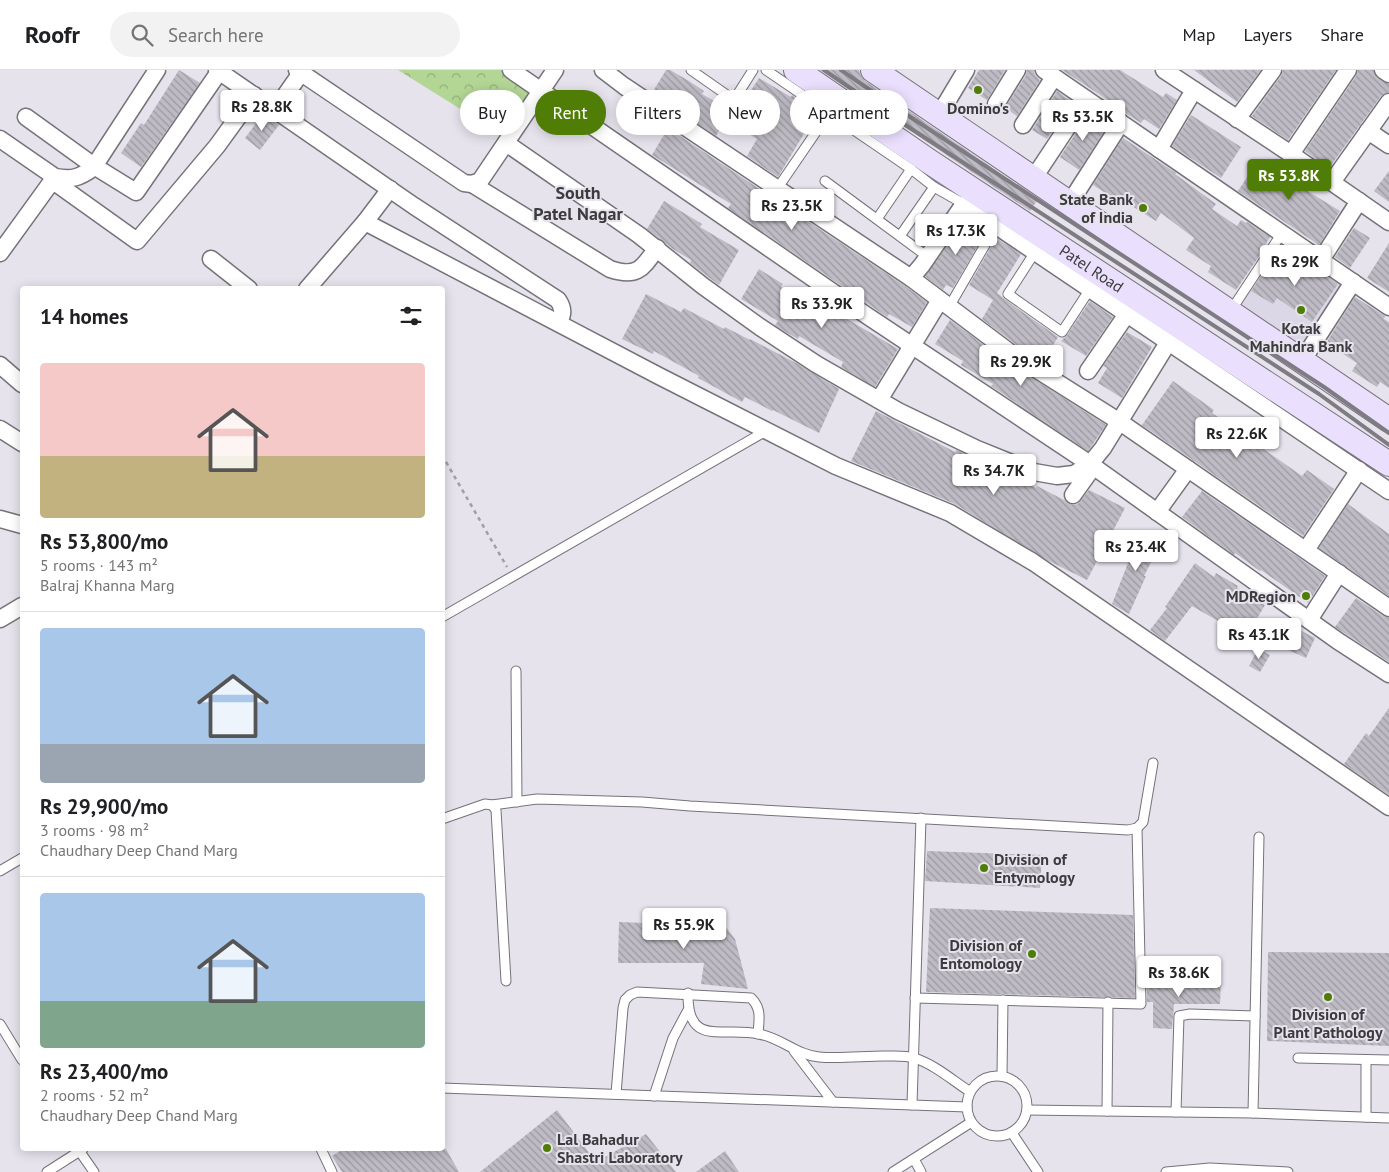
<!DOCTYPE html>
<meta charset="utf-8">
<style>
:root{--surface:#fff;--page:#f2f2f2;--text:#202124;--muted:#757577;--line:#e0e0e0;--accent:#4f7d06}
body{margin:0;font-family:"PT Sans",sans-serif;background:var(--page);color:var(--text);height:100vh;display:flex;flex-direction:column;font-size:19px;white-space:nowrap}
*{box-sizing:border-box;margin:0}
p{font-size:16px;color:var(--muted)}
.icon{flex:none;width:28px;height:28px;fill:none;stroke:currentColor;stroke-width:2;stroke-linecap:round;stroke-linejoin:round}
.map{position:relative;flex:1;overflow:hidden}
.side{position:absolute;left:20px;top:216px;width:425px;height:865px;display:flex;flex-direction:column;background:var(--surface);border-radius:5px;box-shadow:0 2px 12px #0003}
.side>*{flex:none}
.guide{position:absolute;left:460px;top:20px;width:475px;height:45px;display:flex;gap:10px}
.price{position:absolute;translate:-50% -42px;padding:0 11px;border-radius:5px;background:#fff;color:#222;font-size:16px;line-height:32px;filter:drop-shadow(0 1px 2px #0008)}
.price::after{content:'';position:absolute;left:50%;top:30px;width:15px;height:11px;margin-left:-8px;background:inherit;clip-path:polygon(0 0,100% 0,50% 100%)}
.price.active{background:var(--accent);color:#fff}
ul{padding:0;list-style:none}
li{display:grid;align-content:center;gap:10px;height:265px;padding:0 20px}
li+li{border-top:1px solid var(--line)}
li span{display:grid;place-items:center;height:155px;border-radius:5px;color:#555}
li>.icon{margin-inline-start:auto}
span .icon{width:90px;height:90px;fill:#fffc;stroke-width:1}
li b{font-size:21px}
h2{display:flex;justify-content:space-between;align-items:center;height:60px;padding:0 20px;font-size:21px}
.chip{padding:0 18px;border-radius:22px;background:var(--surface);box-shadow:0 2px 12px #0003;font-size:18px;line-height:45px}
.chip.active{background:var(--accent);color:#fff}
header{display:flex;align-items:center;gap:30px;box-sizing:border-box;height:70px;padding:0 25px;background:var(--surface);border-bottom:1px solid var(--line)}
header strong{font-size:24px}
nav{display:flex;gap:28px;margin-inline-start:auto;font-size:18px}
.search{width:350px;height:45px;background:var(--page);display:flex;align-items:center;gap:12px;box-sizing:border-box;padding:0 18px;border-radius:28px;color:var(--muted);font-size:19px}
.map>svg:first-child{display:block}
.built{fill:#dcd7e7}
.park{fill:url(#park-crowns)}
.building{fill:url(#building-back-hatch)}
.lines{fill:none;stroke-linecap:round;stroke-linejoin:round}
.lane-casing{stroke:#75727a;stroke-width:11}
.street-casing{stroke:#75727a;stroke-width:19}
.secondary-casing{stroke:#75727a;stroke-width:26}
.path{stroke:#a19fa6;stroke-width:2.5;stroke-dasharray:4 4;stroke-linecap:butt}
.lane{stroke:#fff;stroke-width:9}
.street{stroke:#fff;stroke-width:16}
.secondary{stroke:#eadffd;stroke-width:24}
.rail{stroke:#7e7c82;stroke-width:4}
.poi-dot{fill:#4f7d06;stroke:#e6e3ed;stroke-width:2}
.labels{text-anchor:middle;stroke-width:4;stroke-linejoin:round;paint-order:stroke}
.poi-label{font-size:16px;font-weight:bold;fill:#3c3b3e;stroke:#e6e3ed}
.street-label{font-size:16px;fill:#3c3b3e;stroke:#e6e3ed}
.neighbourhood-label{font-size:18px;font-weight:bold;fill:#3c3b3e;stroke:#e6e3ed}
</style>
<header>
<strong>Roofr</strong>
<div class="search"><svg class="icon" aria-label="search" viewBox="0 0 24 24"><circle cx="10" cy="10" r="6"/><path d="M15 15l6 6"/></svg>Search here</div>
<nav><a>Map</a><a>Layers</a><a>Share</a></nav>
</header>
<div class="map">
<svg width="1389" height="1102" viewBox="0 0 1389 1102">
<defs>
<pattern id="park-crowns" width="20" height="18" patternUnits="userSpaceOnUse" patternTransform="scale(1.25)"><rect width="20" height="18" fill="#b3d695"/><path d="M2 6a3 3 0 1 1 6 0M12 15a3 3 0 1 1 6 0" fill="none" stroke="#93af7b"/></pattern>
<pattern id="building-back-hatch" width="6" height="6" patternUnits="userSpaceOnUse" patternTransform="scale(1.25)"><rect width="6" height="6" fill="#bebbc4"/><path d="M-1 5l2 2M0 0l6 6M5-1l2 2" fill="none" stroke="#9c99a1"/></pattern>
</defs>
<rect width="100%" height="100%" fill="#e6e3ed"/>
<!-- built -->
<polygon class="built" points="1283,167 1348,210 1304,276 1238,233"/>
<!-- park -->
<polygon class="park" points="398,0 500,0 533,21 502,65"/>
<!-- building -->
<g class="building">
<polygon points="179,0 200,13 141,97 121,83 141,53 144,55"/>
<polygon points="666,0 670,0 689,11 704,21 702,24 736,44 759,8 791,27 792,25 813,40 804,55 808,57 778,107 747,86 757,69 725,50 716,66 652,23"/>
<polygon points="820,0 859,0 861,6 865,11 1038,129 1030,141"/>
<polygon points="979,0 1005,0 987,30 968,18"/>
<polygon points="1027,0 1034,0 1035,5 1040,10 1017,46 1005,38 1026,5"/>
<polygon points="1062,0 1120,0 1163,27 1166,23 1177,30 1159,59 1144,49 1141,53 1122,41 1123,40"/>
<polygon points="1194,0 1261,0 1237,32"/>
<polygon points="1283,0 1336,0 1288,70 1252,46 1281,6"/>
<polygon points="1358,0 1373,0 1377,8 1389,14 1389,22 1381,26 1329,98 1305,81 1356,6"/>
<polygon points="1057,21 1072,32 1047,69 1032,60"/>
<polygon points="263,44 279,55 260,80 245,68"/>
<polygon points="1088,45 1107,57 1079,100 1060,87"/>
<polygon points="1191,45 1241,77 1221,108 1172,76"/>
<polygon points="668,58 905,216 927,232 912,257 889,244 887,247 728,138 731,134 652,85"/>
<polygon points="1123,68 1176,103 1175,104 1216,134 1212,139 1237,156 1241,150 1246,153 1247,152 1270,167 1265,175 1266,176 1236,220 1208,202 1211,196 1186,180 1194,168 1161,143 1156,151 1116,126 1115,129 1093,115"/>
<polygon points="1259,89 1303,114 1301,117 1340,141 1319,175 1238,121"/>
<polygon points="1389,101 1389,132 1374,121"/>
<polygon points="664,131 702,154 700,157 739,180 719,215 690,193 691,190 673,179 647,159"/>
<polygon points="967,148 986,162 953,218 946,215 943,220 925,206"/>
<polygon points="1354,158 1370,168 1350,198 1335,187"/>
<polygon points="996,168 1021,184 997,223 1021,241 1058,267 1043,292 1018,276 982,249 993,230 969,215"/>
<polygon points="1389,173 1389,222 1367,208"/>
<polygon points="1277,182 1304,200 1309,194 1338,214 1312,252 1277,228 1273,234 1251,221"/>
<polygon points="759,199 783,214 781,217 823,241 825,236 898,279 875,317 841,297 843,292 799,266 798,269 777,257 775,255 778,251 741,229"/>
<polygon points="646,224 681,242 684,238 724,259 725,257 750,270 750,269 798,294 839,319 819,363 773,340 772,341 745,327 742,332 698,308 699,306 654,281 653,284 622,269"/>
<polygon points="1355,227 1385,246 1384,249 1389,252 1389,318 1380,312 1377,317 1352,301 1357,293 1326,273"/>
<polygon points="1090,231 1113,247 1086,286 1061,271 1067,265"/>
<polygon points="950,250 1007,292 1106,355 1088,381 991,316 993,314 961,295 963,291 935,274"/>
<polygon points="1127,262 1152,277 1122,328 1098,313 1107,298 1103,296"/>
<polygon points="1173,311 1214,340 1212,343 1302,406 1307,400 1334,419 1303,466 1142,355"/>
<polygon points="876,341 955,382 956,380 993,396 1036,418 1037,416 1064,430 1068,433 1073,435 1078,434 1089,420 1125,438 1087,510 1047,490 955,434 851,391"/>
<polygon points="1202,421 1325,506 1308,533 1261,500 1260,501 1235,483 1234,485 1182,447"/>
<polygon points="1348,434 1389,464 1389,526 1319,478"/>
<polygon points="1143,462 1162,471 1144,506 1146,506 1129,544 1112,534 1128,493"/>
<polygon points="1195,493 1214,507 1216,503 1238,516 1237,518 1265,535 1246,567 1192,536 1165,571 1150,560 1167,538 1165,537"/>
<polygon points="1356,528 1383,546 1389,548 1389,592 1335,557"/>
<polygon points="1294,557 1315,568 1306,588 1284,578"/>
<polygon points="1258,579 1270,585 1260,602 1249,596"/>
<polygon points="1389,638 1389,725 1344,694 1366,663 1369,666"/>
<polygon points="927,781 1042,785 1040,818 925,811"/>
<polygon points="930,838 1133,845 1135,928 926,922"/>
<polygon points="619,852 698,855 698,859 726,857 735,869 748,919 701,914 704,893 618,893"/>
<polygon points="1268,882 1389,883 1389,976 1267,971"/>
<polygon points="1147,911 1221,912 1220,934 1174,934 1172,959 1153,958 1153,932 1147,932"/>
<polygon points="557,1040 596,1092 646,1064 676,1102 480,1102"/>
<polygon points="343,1079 446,1079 459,1102 342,1102 332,1086"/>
<polygon points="725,1081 739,1102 696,1102"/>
</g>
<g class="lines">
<!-- lane casing -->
<g class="lane-casing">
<g id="lane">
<polyline points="691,0 734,30 753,0"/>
<polyline points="766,0 911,99 934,117 964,134"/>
<polyline points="825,111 928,187"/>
<polyline points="777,119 829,43"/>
<polyline points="877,149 911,99"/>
<polyline points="900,166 934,117"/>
<polyline points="1035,182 1008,224 1062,262 1090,219"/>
<polyline points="949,237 996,156"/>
<polyline points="1230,242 1282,163"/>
<polyline points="442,547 766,361"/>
<polyline points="516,601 517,732"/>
<polyline points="492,735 537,729 642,732 690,736 1128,760 1137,758 1143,752 1153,693"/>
<polyline points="442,749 485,734 492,735 496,740 506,911"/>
<polyline points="0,801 22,788"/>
<path d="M688 923C687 978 722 956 759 964 781 968 797 985 819 987 840 989 863 986 884 986 894 986 905 985 914 988 934 994 952 1010 969 1021"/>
<polyline points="915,928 1141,934 1137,758"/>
<polyline points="0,954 22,990"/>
<polyline points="794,981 833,1032"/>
<polyline points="1298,988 1389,990"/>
<polyline points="1366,990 1366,1047"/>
<circle cx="997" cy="1036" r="30"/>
<polyline points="1002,1006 1003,930"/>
<polyline points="442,1018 967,1037"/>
<path d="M616 1024 623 938 625 930 630 925 637 922 751 928C762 939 759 949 758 964"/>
<polyline points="654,1026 673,968 688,940"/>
<polyline points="912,1035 921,748"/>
<polyline points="1027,1040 1253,1043 1389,1048"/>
<polyline points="1107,1041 1108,932"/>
<polyline points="1176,1042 1179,946 1190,944 1255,946"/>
<polyline points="1253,1043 1259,767"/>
<polyline points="1012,1063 1038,1102"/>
<polyline points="78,1079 94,1102"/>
<polyline points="321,1079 332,1102"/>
<polyline points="914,1089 921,1102"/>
<polyline points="47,1102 83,1079"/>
<polyline points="893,1102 970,1053"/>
<polyline points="1166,1102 1210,1098 1288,1102"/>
</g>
</g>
<!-- street casing -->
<g class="street-casing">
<g id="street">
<polyline points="217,0 275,40"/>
<polyline points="297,0 464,113 472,114 480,111 555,0"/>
<path d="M303 0 275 40 414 136 558 230C564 239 563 244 559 253"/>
<polyline points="511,0 866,245 1090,394 1338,571 1389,604"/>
<polyline points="603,0 624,16 911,208 922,195 964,134 1389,421"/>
<polyline points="1044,0 1389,237"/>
<polyline points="1164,0 1291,84 1389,152"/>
<polyline points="1383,0 1389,4"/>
<polyline points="996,34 1017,0"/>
<polyline points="939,45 966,0"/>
<polyline points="26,47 94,96 136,122 219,2"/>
<polyline points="1237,49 1273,0"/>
<polyline points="1023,55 1054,7"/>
<polyline points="1368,61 1389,75"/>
<path d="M0 69 55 107C72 110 79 108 93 98L157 0"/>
<polyline points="506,73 639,165 703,216 760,257 816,294 898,341 977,379 1034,402 1057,406 1074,404 1090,394 1103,378 1174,263"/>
<polyline points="1159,79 1194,20"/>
<polyline points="1291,84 1348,0"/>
<polyline points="1033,109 1086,29"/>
<polyline points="53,111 137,171 217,76 254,25"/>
<polyline points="1332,112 1389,32"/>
<path d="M472 114 610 199C637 208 642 199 657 178"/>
<polyline points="1069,134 1121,53"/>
<polyline points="365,152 390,119"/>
<polyline points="0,183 55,107"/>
<polyline points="211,189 249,219"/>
<polyline points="1321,190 1359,131"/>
<polyline points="911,208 1012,284 1120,352 1389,538"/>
<polyline points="307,219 365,152 659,306 836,396 950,443 1033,492 1389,737"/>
<polyline points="1302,291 1353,212"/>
<polyline points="0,295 22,314"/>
<polyline points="1088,301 1127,244"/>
<polyline points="879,330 940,230"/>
<polyline points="0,359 22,373"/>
<polyline points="1073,425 1093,397"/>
<polyline points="1157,442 1188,399"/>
<polyline points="0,449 22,455"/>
<polyline points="1306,480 1359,400"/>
<polyline points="0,549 22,536"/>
<polyline points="1309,550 1339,503"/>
</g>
</g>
<!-- secondary casing -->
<g class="secondary-casing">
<g id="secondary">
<path id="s1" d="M796 0 930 92 1389 394"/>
<polyline points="873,0 1389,350"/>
</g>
</g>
<!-- path -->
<polyline class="path" points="442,385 507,497"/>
<!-- lane -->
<use href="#lane" class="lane"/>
<!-- street -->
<use href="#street" class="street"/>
<!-- secondary -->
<use href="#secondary" class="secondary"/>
<!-- rail -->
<g class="rail">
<polyline points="824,0 890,45 1319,324 1389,375"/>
<polyline points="841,0 895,37 1324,317 1389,363"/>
</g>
</g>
<!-- markers -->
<g class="poi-dot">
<circle cx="978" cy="20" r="5"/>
<circle cx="1143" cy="138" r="5"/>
<circle cx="1301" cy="240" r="5"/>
<circle cx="1306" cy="526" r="5"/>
<circle cx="984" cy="798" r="5"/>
<circle cx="1032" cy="884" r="5"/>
<circle cx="1328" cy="927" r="5"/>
<circle cx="547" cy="1078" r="5"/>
</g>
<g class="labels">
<!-- poi labels -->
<g class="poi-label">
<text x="978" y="44">Domino's</text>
<text x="1133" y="135" text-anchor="end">State Bank<tspan x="1133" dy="18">of India</tspan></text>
<text x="1301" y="264">Kotak<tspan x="1301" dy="18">Mahindra Bank</tspan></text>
<text x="1296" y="532" text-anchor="end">MDRegion</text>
<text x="994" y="795" text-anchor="start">Division of<tspan x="994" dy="18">Entymology</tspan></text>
<text x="1022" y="881" text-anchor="end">Division of<tspan x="1022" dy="18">Entomology</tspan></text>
<text x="1328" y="950">Division of<tspan x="1328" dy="18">Plant Pathology</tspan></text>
<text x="557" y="1075" text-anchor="start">Lal Bahadur<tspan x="557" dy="18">Shastri Laboratory</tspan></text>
</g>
<!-- street labels -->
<g class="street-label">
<text dy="6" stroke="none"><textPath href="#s1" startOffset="356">Patel Road</textPath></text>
</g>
<!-- neighbourhood labels -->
<g class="neighbourhood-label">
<text x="578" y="129">South<tspan x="578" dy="21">Patel Nagar</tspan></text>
</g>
</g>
</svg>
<b class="price" style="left:262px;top:62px">Rs 28.8K</b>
<b class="price" style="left:1083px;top:72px">Rs 53.5K</b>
<b class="price active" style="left:1289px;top:131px">Rs 53.8K</b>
<b class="price" style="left:792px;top:161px">Rs 23.5K</b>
<b class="price" style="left:956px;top:186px">Rs 17.3K</b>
<b class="price" style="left:1295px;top:217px">Rs 29K</b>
<b class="price" style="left:822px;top:259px">Rs 33.9K</b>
<b class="price" style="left:1021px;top:317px">Rs 29.9K</b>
<b class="price" style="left:1237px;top:389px">Rs 22.6K</b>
<b class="price" style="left:994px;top:426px">Rs 34.7K</b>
<b class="price" style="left:1136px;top:502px">Rs 23.4K</b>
<b class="price" style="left:1259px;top:590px">Rs 43.1K</b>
<b class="price" style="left:684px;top:880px">Rs 55.9K</b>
<b class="price" style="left:1179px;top:928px">Rs 38.6K</b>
<div class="guide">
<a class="chip">Buy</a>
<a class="chip active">Rent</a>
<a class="chip">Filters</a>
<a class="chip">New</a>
<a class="chip">Apartment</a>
</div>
<section class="side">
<h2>14 homes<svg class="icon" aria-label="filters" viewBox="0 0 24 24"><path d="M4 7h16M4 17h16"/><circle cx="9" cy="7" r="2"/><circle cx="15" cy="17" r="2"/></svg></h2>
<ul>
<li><span style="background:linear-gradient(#f6c9c9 60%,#c2b280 0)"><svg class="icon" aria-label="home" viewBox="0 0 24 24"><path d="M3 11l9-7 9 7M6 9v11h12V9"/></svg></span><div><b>Rs 53,800/mo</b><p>5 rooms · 143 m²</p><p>Balraj Khanna Marg</p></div></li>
<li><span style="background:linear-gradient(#a9c7e8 75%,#9aa5b1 0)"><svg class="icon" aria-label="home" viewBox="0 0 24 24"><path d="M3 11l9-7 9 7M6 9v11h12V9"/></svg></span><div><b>Rs 29,900/mo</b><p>3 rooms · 98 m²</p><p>Chaudhary Deep Chand Marg</p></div></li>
<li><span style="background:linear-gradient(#a9c7e8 70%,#7fa58c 0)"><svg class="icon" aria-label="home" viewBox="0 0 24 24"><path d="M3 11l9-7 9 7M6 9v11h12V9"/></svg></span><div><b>Rs 23,400/mo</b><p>2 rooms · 52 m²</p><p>Chaudhary Deep Chand Marg</p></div></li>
</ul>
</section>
</div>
